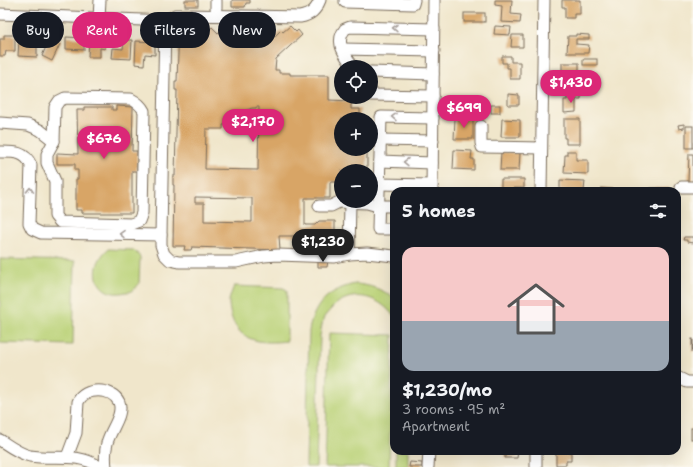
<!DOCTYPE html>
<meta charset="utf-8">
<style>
:root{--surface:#171b24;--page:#20242c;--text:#f1f3f6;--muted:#9ea1a6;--line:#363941;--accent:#db2777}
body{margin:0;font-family:"Shantell Sans",sans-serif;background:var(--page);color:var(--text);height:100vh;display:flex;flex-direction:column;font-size:15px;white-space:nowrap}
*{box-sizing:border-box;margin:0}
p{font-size:13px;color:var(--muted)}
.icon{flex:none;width:22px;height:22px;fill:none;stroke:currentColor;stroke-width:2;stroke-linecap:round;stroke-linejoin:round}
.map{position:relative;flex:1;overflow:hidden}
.drawer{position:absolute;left:390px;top:187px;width:291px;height:268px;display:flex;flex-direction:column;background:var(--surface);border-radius:12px;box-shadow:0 4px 16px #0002}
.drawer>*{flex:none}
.top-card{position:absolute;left:12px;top:12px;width:318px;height:36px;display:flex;gap:8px}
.controls{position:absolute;left:334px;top:60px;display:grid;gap:8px}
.controls a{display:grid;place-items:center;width:44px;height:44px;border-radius:50%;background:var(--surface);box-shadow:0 4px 16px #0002;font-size:20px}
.price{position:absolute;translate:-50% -34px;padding:0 9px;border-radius:14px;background:var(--accent);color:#fff;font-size:13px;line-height:26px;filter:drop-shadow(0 1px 2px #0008)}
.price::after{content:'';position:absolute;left:50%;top:24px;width:12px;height:9px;margin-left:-6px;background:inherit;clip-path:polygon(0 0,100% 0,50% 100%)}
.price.current{background:#222;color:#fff}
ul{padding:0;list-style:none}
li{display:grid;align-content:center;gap:8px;height:212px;padding:0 12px}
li+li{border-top:1px solid var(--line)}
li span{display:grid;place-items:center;height:124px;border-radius:12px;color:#555}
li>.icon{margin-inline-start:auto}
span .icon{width:72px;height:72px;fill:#fffc;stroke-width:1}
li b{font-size:17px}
h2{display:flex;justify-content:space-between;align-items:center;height:48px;padding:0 12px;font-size:17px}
.chip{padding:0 14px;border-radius:18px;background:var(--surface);box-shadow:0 4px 16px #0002;font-size:14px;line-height:36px}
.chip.current{background:var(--accent);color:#fff}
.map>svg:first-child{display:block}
.green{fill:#b9d176;stroke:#7a7e4a}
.building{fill:#d8a566;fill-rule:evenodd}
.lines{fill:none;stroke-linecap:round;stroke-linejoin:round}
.minor-casing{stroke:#7a6c5b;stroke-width:13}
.minor{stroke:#fff;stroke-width:11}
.oneway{stroke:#a79f9a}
</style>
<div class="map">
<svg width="693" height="467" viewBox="0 0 693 467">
<rect width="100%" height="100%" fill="#fbf7ec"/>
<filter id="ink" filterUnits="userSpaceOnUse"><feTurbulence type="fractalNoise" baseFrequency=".025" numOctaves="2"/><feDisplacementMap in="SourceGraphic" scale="8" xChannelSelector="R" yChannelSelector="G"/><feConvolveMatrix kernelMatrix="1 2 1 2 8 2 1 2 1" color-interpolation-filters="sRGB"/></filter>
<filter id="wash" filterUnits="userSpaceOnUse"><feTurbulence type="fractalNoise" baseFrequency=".012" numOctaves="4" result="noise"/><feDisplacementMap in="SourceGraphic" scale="16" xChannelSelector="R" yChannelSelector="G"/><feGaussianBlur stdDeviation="0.9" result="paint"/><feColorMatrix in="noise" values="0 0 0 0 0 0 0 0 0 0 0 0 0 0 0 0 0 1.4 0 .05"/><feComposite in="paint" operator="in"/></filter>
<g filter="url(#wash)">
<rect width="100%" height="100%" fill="#f0e6cb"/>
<!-- green -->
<g class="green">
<path d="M108 249 134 250 140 257 139 284C137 286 135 289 132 291 131 292 128 292 126 292 97 300 86 268 108 249Z"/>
<polygon points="0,259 75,261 73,345 0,343"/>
<path d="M355 284C370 285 381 289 393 297L394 317C381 297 354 289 335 305 331 309 327 313 324 317 322 323 321 330 320 336L316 467H306L309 331C314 303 329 290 355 284Z"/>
<path d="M234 286 283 288 287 290V341C268 343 246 344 235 325 231 318 229 309 229 301 230 296 232 291 234 286Z"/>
<polygon points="329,333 393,335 389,467 325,467"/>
<rect x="396" y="451" width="12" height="16"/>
</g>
<g id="blocks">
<!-- building -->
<g class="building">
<rect x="185" y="0" width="13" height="6"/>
<polygon points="232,0 250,0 250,3 246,3 245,7 232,7"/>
<polygon points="495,0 512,0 511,14 521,15 520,23 501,22 502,6 495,5"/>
<polygon points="562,0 580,0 580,14 574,14 574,18 565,18 565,7 562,7"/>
<rect x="464" y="13" width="21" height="9"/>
<path d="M246 21H258L274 37 281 30 283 32 290 26 296 32 298 30 302 35 276 59 275 70H279V73H290V75H329V100L351 101V109H360V119H341V149H367V171H341V182H330V198H305V225H315L319 221H335V252L304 251V236H279L280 250 192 247 191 250H184L185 246H173L174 185H173V176H175L177 90H175V81H177L179 26 205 27 204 32 205 33 212 27 218 33 230 22 237 30ZM256 107H259L258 170 205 169 206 129H223V125L239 122 237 114 252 108H256ZM195 197 252 198V222L204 221V203H195Z"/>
<polygon points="495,26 511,27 510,35 494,34"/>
<polygon points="576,34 589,35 589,39 576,39 576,44 589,45 588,53 567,53 568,36 576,36"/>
<polygon points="4,35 15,35 15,51 6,51 5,56 0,56 0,39 4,39"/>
<polygon points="51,35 62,40 52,61 42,56"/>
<polygon points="512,35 523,35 523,47 511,47"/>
<polygon points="66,37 84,38 84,50 66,49"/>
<polygon points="19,38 37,39 37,57 18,56"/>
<polygon points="89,38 105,39 105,49 100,48 100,57 88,57"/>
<polygon points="124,40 132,40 131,59 112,58 113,48 123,49"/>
<polygon points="136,41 155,42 155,55 145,54 144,65 135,64"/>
<polygon points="502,56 511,56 511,62 520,62 520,79 510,79 510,68 507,68 507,63 502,63"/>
<rect x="583" y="59" width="14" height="6"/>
<polygon points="562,63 579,63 579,83 565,84 565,71 562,71"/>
<polygon points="508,94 519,95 519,105 508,105"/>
<polygon points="567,95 581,95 581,99 576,99 576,112 564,113 564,100 567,100"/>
<rect x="491" y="105" width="9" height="8"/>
<polygon points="116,106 133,107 132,151 137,151 137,171 132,171 132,213 82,213 82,210 76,210 76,179 78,179 78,170 75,170 75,164 57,164 57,153 78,154 77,110 84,110 84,107 112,107 112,110 116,110"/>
<polygon points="455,118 473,119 473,139 454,139"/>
<polygon points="502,119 520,120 520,137 501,137"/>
<polygon points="564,119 580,119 580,144 566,144 566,138 564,138"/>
<polygon points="684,124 684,128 679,129 678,125"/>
<rect x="686" y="126" width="7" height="22"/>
<polygon points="454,150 472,151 471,159 474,159 474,170 453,169"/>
<polygon points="567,151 576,151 576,160 588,160 588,174 564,173 565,155 567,155"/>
<polygon points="501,152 520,153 519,170 500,170"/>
<polygon points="689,154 693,154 693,182 688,182"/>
<polygon points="501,179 524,179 524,188 513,188 513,191 501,191"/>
<polygon points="560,180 585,181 584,191 560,191"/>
<polygon points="601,188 614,189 614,191 601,191"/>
<rect x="651" y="188" width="19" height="3"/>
<polygon points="684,237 693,237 693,243 687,242 687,240 683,240"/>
<rect x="677" y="249" width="2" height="16"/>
<polygon points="318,260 328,260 327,267 318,267"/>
<rect x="692" y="339" width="1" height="13"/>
<rect x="691" y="428" width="2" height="11"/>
<polygon points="500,451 518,451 517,458 505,458 505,454 500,453"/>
<polygon points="556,451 571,452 571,461 566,461 566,465 556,465"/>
<polygon points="410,462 422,463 422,467 409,467"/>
</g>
</g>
</g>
<g filter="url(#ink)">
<use href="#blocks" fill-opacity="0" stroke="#7a6c5b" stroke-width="1"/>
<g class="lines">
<!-- minor casing -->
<g class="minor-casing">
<g id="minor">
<polyline points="345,0 345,2 413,4 414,0"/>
<polyline points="216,8 216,0"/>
<polyline points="0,14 165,21"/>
<polyline points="99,18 100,0"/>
<polyline points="165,21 161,235 161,245 164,254 170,260 179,262 236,262 264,256 278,255 334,257 349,254 367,253 394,256"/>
<path d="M165 21 175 15H184L300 17C311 15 316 10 320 0"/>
<polyline points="343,49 434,51"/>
<path d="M353 67C345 54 334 43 345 29L350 27 434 29"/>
<polyline points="371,72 433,74"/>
<polyline points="371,95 433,96"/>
<path d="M65 98 131 99C137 102 141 105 144 111L142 213 139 221 131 224 60 222 55 216V181L47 163V154L54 141 55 107 59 101Z"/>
<polyline points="0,123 28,125 40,130 54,141"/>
<polyline points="481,126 481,143 482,147 541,148"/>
<polyline points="380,140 433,141"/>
<path d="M0 152C13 152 25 151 31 165L29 223 32 229 41 233 161 235"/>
<polyline points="380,161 432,163"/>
<polyline points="379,184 432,185"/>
<polyline points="681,187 693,187"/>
<polyline points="432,191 434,0"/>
<polyline points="541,191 544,0"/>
<polyline points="319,206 331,206 339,202 367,203 378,206 394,206"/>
<polyline points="394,229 378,229 381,117 433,118"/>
<polyline points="349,254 350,202"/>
<polyline points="677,377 687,382 693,382"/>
<path d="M0 440C9 446 20 454 30 456 55 460 77 452 100 467"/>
<path d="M67 457 76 433 78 402C84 387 112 387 119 402 124 415 110 430 107 443 105 451 105 459 106 467"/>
<polyline points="428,467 429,451"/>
<polyline points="536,467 536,451"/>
</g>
</g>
<!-- minor -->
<use href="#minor" class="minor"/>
</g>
<!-- one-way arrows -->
<defs><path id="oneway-chevron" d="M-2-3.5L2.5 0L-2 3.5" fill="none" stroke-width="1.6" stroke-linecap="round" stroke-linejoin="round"/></defs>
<g class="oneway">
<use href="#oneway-chevron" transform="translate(395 28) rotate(-179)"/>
<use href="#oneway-chevron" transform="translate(394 117) rotate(-179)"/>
<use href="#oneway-chevron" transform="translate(406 162) rotate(-179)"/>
<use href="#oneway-chevron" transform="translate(30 190) rotate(-88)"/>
<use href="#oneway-chevron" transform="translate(122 234) rotate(-179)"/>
</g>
</g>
</svg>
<div class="controls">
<a><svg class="icon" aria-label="locate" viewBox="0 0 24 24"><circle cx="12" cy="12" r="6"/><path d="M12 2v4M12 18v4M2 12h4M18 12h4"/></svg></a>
<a>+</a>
<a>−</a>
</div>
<b class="price" style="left:571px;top:104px">$1,430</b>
<b class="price" style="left:464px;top:129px">$699</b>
<b class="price" style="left:253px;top:143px">$2,170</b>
<b class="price" style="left:104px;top:160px">$676</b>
<b class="price current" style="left:323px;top:263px">$1,230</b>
<div class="top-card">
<a class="chip">Buy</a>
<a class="chip current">Rent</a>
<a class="chip">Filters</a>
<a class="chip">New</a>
</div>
<section class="drawer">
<h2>5 homes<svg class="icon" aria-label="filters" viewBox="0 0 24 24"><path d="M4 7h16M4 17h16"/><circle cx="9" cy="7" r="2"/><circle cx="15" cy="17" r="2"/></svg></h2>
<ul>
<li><span style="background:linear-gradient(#f6c9c9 60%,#9aa5b1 0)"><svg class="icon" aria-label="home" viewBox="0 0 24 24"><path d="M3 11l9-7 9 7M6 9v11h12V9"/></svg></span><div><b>$1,230/mo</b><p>3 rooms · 95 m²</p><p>Apartment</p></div></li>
</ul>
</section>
</div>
